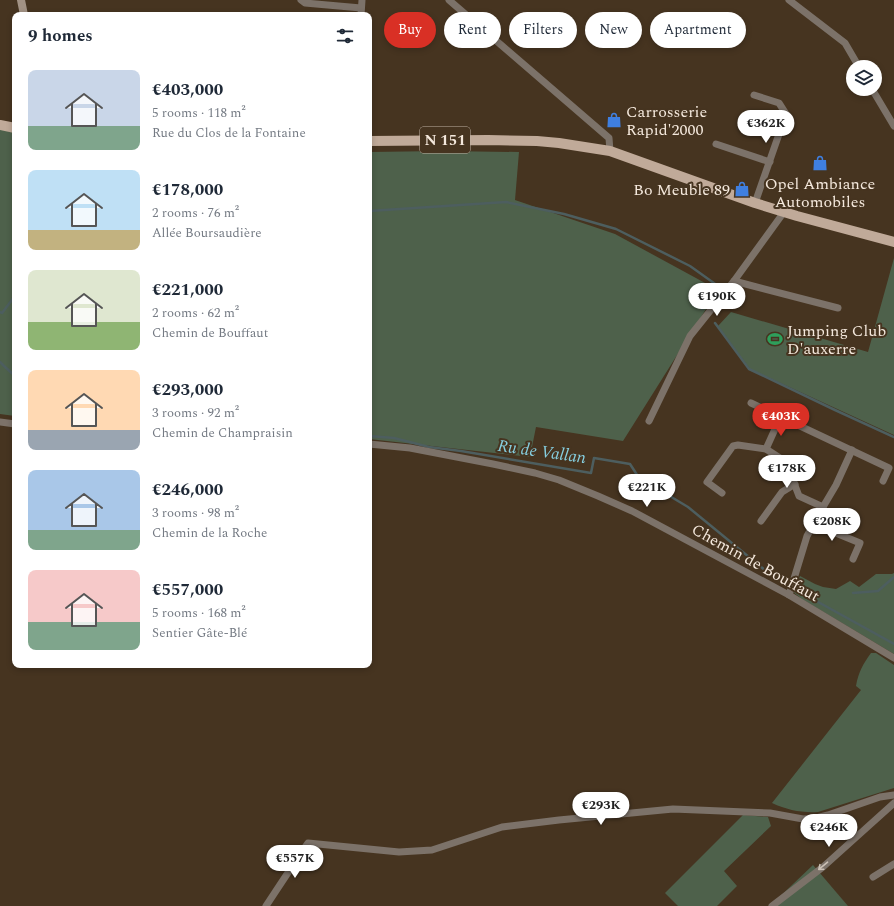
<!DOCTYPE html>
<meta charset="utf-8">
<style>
:root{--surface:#fff;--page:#f2f2f3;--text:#1f2937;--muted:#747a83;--accent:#d93025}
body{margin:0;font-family:Spectral,serif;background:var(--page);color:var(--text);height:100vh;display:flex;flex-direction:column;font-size:15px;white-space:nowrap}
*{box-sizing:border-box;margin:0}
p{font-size:13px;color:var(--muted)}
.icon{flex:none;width:22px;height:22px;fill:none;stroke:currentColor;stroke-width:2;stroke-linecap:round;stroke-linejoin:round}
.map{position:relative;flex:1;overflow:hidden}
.details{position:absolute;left:12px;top:12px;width:360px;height:656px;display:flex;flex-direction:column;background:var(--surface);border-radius:8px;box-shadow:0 2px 6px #0003}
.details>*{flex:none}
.banner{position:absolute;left:384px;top:12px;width:380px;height:36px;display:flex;gap:8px}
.fabs{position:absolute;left:846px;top:60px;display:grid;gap:8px}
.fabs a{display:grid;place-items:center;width:36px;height:36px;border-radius:50%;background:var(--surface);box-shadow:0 2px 6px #0003;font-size:20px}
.price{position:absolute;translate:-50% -34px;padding:0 9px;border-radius:14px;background:#fff;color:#222;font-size:13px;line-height:26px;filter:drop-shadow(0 1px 2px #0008)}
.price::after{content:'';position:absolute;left:50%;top:24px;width:12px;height:9px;margin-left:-6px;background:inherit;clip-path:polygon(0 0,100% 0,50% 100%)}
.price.selected{background:var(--accent);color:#fff}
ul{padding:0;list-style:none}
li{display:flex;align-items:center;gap:12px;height:100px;padding:0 16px}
li span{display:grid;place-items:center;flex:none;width:112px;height:80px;border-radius:8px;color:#555}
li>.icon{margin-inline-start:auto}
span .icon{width:48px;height:48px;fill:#fffc;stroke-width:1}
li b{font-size:17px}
h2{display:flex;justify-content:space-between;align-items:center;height:48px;padding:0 16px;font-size:17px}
.chip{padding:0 14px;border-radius:18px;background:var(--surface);box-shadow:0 2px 6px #0003;font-size:14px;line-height:36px}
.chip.selected{background:var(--accent);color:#fff}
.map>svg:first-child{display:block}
.green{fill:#4e614b}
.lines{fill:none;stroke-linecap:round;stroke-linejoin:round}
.stream{stroke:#4d5e5f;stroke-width:2.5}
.street{stroke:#7c7269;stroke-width:7}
.secondary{stroke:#a29284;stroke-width:8}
.primary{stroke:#c0aa99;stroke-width:10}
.oneway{stroke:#cabfb4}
.labels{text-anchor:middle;stroke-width:4;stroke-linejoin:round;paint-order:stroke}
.shield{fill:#463420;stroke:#c0b2a4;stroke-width:1}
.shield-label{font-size:15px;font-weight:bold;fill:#f4e8dc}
.poi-label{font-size:16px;fill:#f4e8dc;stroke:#463420;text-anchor:start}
.street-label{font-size:16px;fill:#f4e8dc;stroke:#463420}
.water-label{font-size:17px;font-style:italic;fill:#86cedf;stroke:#463420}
</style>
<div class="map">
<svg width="894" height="906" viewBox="0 0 894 906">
<rect width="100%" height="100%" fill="#463420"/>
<!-- green -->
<g class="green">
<polygon points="0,129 15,133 15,416 0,414"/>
<polygon points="443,151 519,152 515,200 615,234 718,290 623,441 536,427 530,457 369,439 369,152"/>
<polygon points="894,258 894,435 750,369 718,326 731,312 868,352"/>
<polygon points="894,573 894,654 802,599 793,592 800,576 815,584 823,587 836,589 850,581 859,587 876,574 892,574"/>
<path d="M871 653H876L894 665V788L818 812C802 813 787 810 772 803L861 690 856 686C858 673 863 664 871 653Z"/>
<polygon points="743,815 768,817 771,826 724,871 737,886 717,906 678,906 665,893"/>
<polygon points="813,865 848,906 770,906"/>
</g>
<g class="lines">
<!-- stream -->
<g class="stream">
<polyline points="369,211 506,202 564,214 616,229 690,266 718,286 702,309"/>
<polyline points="0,312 2,313 15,296"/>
<polyline points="715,323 749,369 835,410 894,437"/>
<polyline points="0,362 4,366 15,376"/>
<polyline points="369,436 394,438 429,447 461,451 591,473 594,458 630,464 641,481 663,492 688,507 766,571 781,582"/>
<polyline points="800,592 894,644"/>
<polyline points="853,593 878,591 894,577"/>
</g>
<!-- street -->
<g class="street">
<polyline points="301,0 305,3 361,8"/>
<polyline points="449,0 609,138 610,151"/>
<polyline points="789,0 845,43 859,67"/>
<polyline points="361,15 362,0"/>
<polyline points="872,89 894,126"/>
<polyline points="754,95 779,103 786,114 755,203"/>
<polyline points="716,144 770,162"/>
<polyline points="734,281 838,308"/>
<polyline points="751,403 889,468 883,481"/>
<polyline points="649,421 690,336 734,281 784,212"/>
<polyline points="0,422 15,424"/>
<polyline points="369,444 410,448 493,464 535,473 559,480 598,496 632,511 789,595 894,658"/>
<polyline points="766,449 780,418"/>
<polyline points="722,493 707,482 733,446 738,445 766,449 786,462 799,496 823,507"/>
<polyline points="761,521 782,492 795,484"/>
<polyline points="814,524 860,543 853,559"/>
<polyline points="789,595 807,536 823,507 836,485 852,450"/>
<polyline points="873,877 894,864"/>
<polyline points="266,906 303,850 308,843 399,852 432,850 502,827 559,820 673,809 770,813 803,819 816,818 828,815 880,797 894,795"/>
<polyline points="772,906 823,867 894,803"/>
</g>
<!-- secondary -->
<polyline class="secondary" points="21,0 24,15"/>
<!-- primary -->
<g class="primary">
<polyline points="0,125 15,128"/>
<polyline points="369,141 488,140 537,141 559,143 610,151 755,203 797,216 894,242"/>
</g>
</g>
<!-- one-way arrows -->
<defs><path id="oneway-shaft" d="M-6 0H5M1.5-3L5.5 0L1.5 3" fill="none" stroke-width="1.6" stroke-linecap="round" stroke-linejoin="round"/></defs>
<use class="oneway" href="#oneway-shaft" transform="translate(823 866) rotate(140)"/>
<!-- icons -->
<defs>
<g id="shop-bare" transform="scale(1.2)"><path d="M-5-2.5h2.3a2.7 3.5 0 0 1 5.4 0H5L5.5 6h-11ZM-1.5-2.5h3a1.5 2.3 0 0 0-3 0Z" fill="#3f7fe0" stroke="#463420" stroke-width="2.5" paint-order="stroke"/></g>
<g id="stadium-bare" transform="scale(1.2)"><path d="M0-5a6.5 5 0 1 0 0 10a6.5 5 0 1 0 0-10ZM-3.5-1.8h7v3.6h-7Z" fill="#2e9e5b" stroke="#463420" stroke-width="2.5" paint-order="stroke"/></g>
</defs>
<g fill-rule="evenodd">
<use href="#shop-bare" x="614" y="120"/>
<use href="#shop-bare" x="820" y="163"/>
<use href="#shop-bare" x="742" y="189"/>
<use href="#stadium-bare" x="775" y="339"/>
</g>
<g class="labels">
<!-- shield labels -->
<rect class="shield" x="420" y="127" width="50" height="26" rx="3"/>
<g class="shield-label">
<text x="445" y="145">N 151</text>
</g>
<!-- poi labels -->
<g class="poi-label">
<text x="626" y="117">Carrosserie<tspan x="626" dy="18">Rapid'2000</tspan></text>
<text x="820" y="189" text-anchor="middle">Opel Ambiance<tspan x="820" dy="18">Automobiles</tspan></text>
<text x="730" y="195" text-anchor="end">Bo Meuble 89</text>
<text x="787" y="336">Jumping Club<tspan x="787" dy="18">D'auxerre</tspan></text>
</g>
<!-- street labels -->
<g class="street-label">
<text transform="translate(756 562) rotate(29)" y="6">Chemin de Bouffaut</text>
</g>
<!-- water labels -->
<g class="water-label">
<text transform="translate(542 451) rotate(8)" y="6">Ru de Vallan</text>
</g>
</g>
</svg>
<div class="fabs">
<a><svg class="icon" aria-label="layers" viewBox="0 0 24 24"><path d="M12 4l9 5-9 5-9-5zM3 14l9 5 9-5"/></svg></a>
</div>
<b class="price" style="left:766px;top:144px">€362K</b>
<b class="price" style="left:717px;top:317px">€190K</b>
<b class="price selected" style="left:781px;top:437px">€403K</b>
<b class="price" style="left:787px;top:489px">€178K</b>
<b class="price" style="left:647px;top:508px">€221K</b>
<b class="price" style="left:832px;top:542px">€208K</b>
<b class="price" style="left:601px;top:826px">€293K</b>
<b class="price" style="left:829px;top:848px">€246K</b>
<b class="price" style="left:295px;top:879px">€557K</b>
<div class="banner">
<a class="chip selected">Buy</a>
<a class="chip">Rent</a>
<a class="chip">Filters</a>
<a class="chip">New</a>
<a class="chip">Apartment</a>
</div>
<section class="details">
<h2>9 homes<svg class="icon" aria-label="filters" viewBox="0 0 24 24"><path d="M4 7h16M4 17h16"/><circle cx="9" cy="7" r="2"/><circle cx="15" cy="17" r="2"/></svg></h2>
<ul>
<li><span style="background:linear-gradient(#c9d6e8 70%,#7fa58c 0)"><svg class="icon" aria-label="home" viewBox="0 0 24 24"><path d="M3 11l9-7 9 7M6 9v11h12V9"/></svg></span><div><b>€403,000</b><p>5 rooms · 118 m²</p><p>Rue du Clos de la Fontaine</p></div></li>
<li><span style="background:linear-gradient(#bfe0f5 75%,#c2b280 0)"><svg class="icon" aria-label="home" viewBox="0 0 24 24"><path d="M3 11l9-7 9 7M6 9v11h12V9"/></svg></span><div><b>€178,000</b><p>2 rooms · 76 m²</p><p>Allée Boursaudière</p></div></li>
<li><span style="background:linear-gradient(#dfe7d0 65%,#8fb573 0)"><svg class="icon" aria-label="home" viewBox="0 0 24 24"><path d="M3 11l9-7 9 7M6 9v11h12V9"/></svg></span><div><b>€221,000</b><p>2 rooms · 62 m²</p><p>Chemin de Bouffaut</p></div></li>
<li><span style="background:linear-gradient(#ffd9b3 75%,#9aa5b1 0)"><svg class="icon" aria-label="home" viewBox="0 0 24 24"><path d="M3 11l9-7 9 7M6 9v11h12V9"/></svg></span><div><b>€293,000</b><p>3 rooms · 92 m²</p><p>Chemin de Champraisin</p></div></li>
<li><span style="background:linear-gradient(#a9c7e8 75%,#7fa58c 0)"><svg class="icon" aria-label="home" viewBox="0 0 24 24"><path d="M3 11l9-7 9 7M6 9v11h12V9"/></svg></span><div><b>€246,000</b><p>3 rooms · 98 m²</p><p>Chemin de la Roche</p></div></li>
<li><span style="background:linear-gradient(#f6c9c9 65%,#7fa58c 0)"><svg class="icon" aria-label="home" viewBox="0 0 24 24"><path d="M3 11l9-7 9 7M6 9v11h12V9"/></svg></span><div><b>€557,000</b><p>5 rooms · 168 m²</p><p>Sentier Gâte-Blé</p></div></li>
</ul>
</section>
</div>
